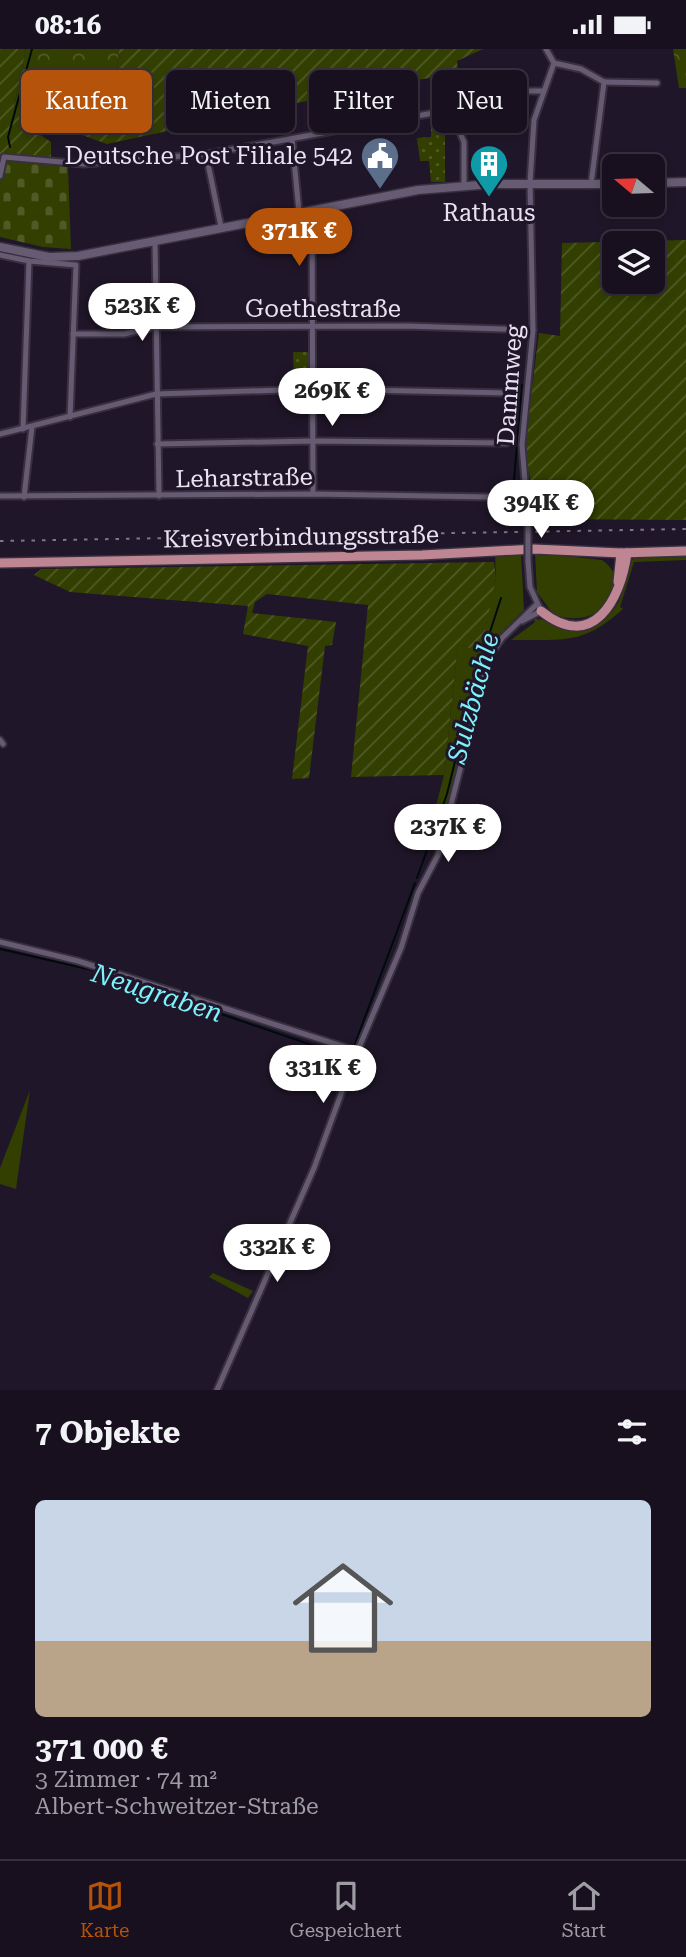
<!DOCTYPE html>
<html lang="de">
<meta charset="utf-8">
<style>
:root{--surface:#18101f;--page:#251e2c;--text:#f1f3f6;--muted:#9f9da4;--line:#36303d;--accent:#b45309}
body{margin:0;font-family:"Roboto Serif",serif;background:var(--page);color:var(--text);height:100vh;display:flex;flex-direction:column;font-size:26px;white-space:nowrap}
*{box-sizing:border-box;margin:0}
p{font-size:23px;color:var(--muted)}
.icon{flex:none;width:38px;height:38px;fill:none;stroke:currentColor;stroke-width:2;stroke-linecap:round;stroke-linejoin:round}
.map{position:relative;height:1341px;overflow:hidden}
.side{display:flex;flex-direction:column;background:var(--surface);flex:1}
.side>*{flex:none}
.guide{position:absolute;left:21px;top:21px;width:644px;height:63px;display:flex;gap:14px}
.needle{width:46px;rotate:289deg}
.tools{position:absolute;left:602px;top:105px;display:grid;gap:14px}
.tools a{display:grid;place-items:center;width:63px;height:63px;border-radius:10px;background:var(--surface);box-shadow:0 4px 10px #0003,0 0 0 2px var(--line);font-size:35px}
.price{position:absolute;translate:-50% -60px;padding:0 16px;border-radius:24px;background:#fff;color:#222;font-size:23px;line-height:46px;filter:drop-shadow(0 2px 4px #0008)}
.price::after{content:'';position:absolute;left:50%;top:42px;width:21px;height:16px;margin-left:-10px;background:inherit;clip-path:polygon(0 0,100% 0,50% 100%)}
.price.on{background:var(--accent);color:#fff}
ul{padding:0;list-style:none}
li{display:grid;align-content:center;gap:14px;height:371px;padding:0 35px}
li+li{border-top:2px solid var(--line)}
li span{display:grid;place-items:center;height:217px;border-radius:10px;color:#555}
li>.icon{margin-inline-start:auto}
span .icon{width:126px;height:126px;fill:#fffc;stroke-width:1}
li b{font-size:30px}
h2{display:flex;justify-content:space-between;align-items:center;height:84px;padding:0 35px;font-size:30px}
.chip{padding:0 24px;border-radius:10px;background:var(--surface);box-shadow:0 4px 10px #0003,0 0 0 2px var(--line);font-size:24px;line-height:63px}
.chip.on{background:var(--accent);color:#fff}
.status{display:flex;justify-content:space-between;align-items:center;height:49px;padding:0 35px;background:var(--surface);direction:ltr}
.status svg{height:19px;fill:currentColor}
.tabs{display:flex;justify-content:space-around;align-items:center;height:98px;border-top:2px solid var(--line);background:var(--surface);font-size:19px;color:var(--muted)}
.tabs a{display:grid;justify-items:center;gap:4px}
.tabs .on{color:var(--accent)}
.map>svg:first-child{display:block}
.grass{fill:#333f00}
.forest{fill:url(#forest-crowns)}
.cemetery{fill:url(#cemetery-stones)}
.park{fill:url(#park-dots)}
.garden{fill:url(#garden-furrows);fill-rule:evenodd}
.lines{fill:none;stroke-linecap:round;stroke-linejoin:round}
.stream{stroke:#010a0c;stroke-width:2}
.minor-casing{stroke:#37303e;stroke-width:9}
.secondary-casing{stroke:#37303e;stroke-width:11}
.primary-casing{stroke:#37303e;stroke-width:12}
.minor{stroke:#665b72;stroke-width:5}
.secondary{stroke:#665b72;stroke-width:8}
.primary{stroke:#be8592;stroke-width:9}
.rail{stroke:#7f7787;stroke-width:2;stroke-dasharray:3.5 7;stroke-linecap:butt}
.minor-bridge-casing{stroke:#37303e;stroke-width:9;stroke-linecap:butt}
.minor-bridge{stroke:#665b72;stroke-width:5}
.labels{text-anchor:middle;stroke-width:6;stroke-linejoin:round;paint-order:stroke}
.poi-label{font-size:24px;fill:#e9e2f0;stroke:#201629;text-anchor:end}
.street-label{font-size:24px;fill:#e9e2f0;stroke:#201629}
.water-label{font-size:26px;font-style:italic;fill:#7cf2fd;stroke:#201629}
</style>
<div class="status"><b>08:16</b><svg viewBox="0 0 49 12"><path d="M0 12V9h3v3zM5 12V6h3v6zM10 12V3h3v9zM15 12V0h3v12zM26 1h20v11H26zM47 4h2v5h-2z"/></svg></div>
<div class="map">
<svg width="686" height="1341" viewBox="0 0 686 1341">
<defs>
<pattern id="forest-crowns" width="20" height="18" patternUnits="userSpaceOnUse" patternTransform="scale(1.75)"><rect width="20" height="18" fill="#333f00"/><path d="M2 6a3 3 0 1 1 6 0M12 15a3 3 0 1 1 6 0" fill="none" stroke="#515a26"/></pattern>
<pattern id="cemetery-stones" width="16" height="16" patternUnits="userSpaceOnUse" patternTransform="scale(1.75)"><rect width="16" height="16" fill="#333f00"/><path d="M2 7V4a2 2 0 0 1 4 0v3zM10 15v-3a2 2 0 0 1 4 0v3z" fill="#515a26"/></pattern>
<pattern id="park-dots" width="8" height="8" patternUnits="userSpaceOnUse" patternTransform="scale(1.75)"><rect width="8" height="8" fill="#333f00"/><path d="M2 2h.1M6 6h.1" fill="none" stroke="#515a26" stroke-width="1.8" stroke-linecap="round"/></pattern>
<pattern id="garden-furrows" width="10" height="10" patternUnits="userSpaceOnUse" patternTransform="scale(1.75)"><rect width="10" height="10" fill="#333f00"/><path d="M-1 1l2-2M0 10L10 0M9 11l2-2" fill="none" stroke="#515a26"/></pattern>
</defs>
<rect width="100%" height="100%" fill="#201629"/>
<!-- grass -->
<g class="grass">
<polygon points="495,504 521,504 524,561 497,588 487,603 445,775 432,772 444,726 458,596 480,601 496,529"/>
<path d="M535 504 602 511C636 534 601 584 553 565L537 543Z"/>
<path d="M686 507V511L634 513 620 558 623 560C582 597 563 590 511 591L534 574 535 570C550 569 560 583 577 581 596 579 616 564 622 545 626 533 624 518 634 509Z"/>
<polygon points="30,1041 16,1140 0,1135 0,1119"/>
<polygon points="213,1224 253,1242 248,1249 209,1228"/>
</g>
<!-- forest -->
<g class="forest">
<polygon points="26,0 119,0 116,33 47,46 14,58"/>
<polygon points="673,0 686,0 686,39 679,39"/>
</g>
<!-- cemetery -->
<polygon class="cemetery" points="5,111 68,118 71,200 43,198 0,188 0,138"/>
<!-- park -->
<g class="park">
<polygon points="431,78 445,82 445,133 431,133 429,112 420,112 417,89 431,88"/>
<polygon points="293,303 309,303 308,334 294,334"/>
</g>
<!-- garden -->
<g class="garden">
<polygon points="0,0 26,0 14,58 47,46 116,33 119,0 483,0 457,12 458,24 354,42 107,95 37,70 33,81 51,93 51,116 6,111 0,138"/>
<path d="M686 191V471L533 470 532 439 524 401 539 284 560 287 562 194ZM614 194H653V233H614Z"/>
<polygon points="494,513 496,529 481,602 458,596 444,726 351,728 368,556 267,545 255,553 252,564 336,573 332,596 325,597 309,729 292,730 308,597 243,585 248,557 70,543 34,526 41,520"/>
</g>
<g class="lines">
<!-- stream -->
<g class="stream">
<polyline points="10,98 8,88 32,0"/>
<polyline points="513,443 522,336"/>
<polyline points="417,829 447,745 477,623 501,549"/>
<polyline points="0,900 92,921 347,1008 351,1005"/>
<polyline points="355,995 415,834"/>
</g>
<!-- minor casing -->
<g class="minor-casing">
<g id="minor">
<polyline points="554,14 581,20 604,33"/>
<polyline points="604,33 657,34"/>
<polyline points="450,61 464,93 464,137"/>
<polyline points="292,90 299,163"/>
<polyline points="206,105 221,178"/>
<polyline points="0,127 4,108 84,115 206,105 450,61 510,42 542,42"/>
<polyline points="591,136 604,33"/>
<polyline points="312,161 313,445"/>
<polyline points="155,193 159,447"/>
<polyline points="0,206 29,212 76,216 70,368"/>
<polyline points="73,285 124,285 155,278 407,277 533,281"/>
<polyline points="23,380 29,212"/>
<polyline points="0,385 156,345 314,340 509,344"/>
<polyline points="157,395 314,392 507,394"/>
<polyline points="0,447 313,445 489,448"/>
<polyline points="24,448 32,378"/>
<polyline points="528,470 522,396 533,281 530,134 534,71 554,14 546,0"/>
<polyline points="522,572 541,562 530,538 528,512"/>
<polyline points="0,691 3,695"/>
<polyline points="0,893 78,912 357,1002"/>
<polyline points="217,1341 314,1119 352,1015 401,899 418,844 438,806 489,608 502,589 536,556"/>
</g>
</g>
<!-- secondary casing -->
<g class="secondary-casing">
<g id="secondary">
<polyline points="653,134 686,133"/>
<polyline points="0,198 49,208 78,207 418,141 492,135 614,135"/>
</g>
</g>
<!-- primary casing -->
<g class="primary-casing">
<g id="primary">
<polyline points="0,514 422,506 534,500 621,504 686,502"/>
<polyline points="618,533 621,504"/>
<path d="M541 562C593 604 621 550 627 504"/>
</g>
</g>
<!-- minor -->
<use href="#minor" class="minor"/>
<!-- secondary -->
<use href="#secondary" class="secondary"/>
<!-- primary -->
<use href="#primary" class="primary"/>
<!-- rail -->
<polyline class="rail" points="0,492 686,480"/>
<!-- minor-bridge casing -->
<g class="minor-bridge-casing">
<polyline id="minor-bridge" points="528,470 528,512"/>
</g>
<!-- minor-bridge -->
<use href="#minor-bridge" class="minor-bridge"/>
</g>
<!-- icons -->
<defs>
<g id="civic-pin" transform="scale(2.0125)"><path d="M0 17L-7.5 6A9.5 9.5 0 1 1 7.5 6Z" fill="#5c6f8a" stroke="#201629"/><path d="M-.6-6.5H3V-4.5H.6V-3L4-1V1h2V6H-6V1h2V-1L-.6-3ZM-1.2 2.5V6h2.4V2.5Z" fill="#fff"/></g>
<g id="building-pin" transform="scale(2.0125)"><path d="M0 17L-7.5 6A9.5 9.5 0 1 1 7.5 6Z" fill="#0f9aa8" stroke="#201629"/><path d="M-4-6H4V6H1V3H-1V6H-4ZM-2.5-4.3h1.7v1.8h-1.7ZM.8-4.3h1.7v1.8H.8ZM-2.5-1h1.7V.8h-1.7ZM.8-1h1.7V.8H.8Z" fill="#fff"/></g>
</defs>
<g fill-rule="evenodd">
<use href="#civic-pin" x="380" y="107"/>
<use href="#building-pin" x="489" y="115"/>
</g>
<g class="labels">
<!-- poi labels -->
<g class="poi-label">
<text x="353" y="115">Deutsche Post Filiale 542</text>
<text x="489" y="172" text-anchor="middle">Rathaus</text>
</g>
<!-- street labels -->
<g class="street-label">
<text x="323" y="268">Goethestraße</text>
<text transform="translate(510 336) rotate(-86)" y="8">Dammweg</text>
<text transform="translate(244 429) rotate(-1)" y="8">Leharstraße</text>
<text transform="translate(301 488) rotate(-1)" y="8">Kreisverbindungsstraße</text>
</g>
<!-- water labels -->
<g class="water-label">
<text transform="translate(473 649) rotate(-75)" y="9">Sulzbächle</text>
<text transform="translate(157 944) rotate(18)" y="9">Neugraben</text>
</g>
</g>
</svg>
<div class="tools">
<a><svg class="needle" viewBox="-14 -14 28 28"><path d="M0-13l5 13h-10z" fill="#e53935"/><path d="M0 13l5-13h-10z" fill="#9f9da4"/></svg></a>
<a><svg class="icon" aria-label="layers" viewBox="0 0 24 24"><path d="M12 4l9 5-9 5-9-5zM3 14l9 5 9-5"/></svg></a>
</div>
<b class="price on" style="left:299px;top:219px">371K €</b>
<b class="price" style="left:142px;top:294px">523K €</b>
<b class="price" style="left:332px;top:379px">269K €</b>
<b class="price" style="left:541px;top:491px">394K €</b>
<b class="price" style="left:448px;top:815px">237K €</b>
<b class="price" style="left:323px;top:1056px">331K €</b>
<b class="price" style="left:277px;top:1235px">332K €</b>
<div class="guide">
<a class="chip on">Kaufen</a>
<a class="chip">Mieten</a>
<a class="chip">Filter</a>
<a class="chip">Neu</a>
</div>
</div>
<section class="side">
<h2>7 Objekte<svg class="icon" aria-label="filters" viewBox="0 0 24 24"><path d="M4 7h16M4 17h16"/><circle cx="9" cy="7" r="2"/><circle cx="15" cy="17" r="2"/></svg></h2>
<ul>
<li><span style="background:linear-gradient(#c9d6e8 65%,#b9a48a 0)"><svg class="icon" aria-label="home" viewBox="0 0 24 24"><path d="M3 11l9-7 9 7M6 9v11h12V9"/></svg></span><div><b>371 000 €</b><p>3 Zimmer · 74 m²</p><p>Albert-Schweitzer-Straße</p></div></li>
</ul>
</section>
<nav class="tabs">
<a class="on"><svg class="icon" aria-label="map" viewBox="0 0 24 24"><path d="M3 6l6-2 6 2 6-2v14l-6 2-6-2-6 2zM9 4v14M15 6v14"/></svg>Karte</a>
<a><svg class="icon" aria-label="saved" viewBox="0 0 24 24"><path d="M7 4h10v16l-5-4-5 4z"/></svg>Gespeichert</a>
<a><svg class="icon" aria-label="home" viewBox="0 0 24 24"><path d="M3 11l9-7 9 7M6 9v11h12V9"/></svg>Start</a>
</nav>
